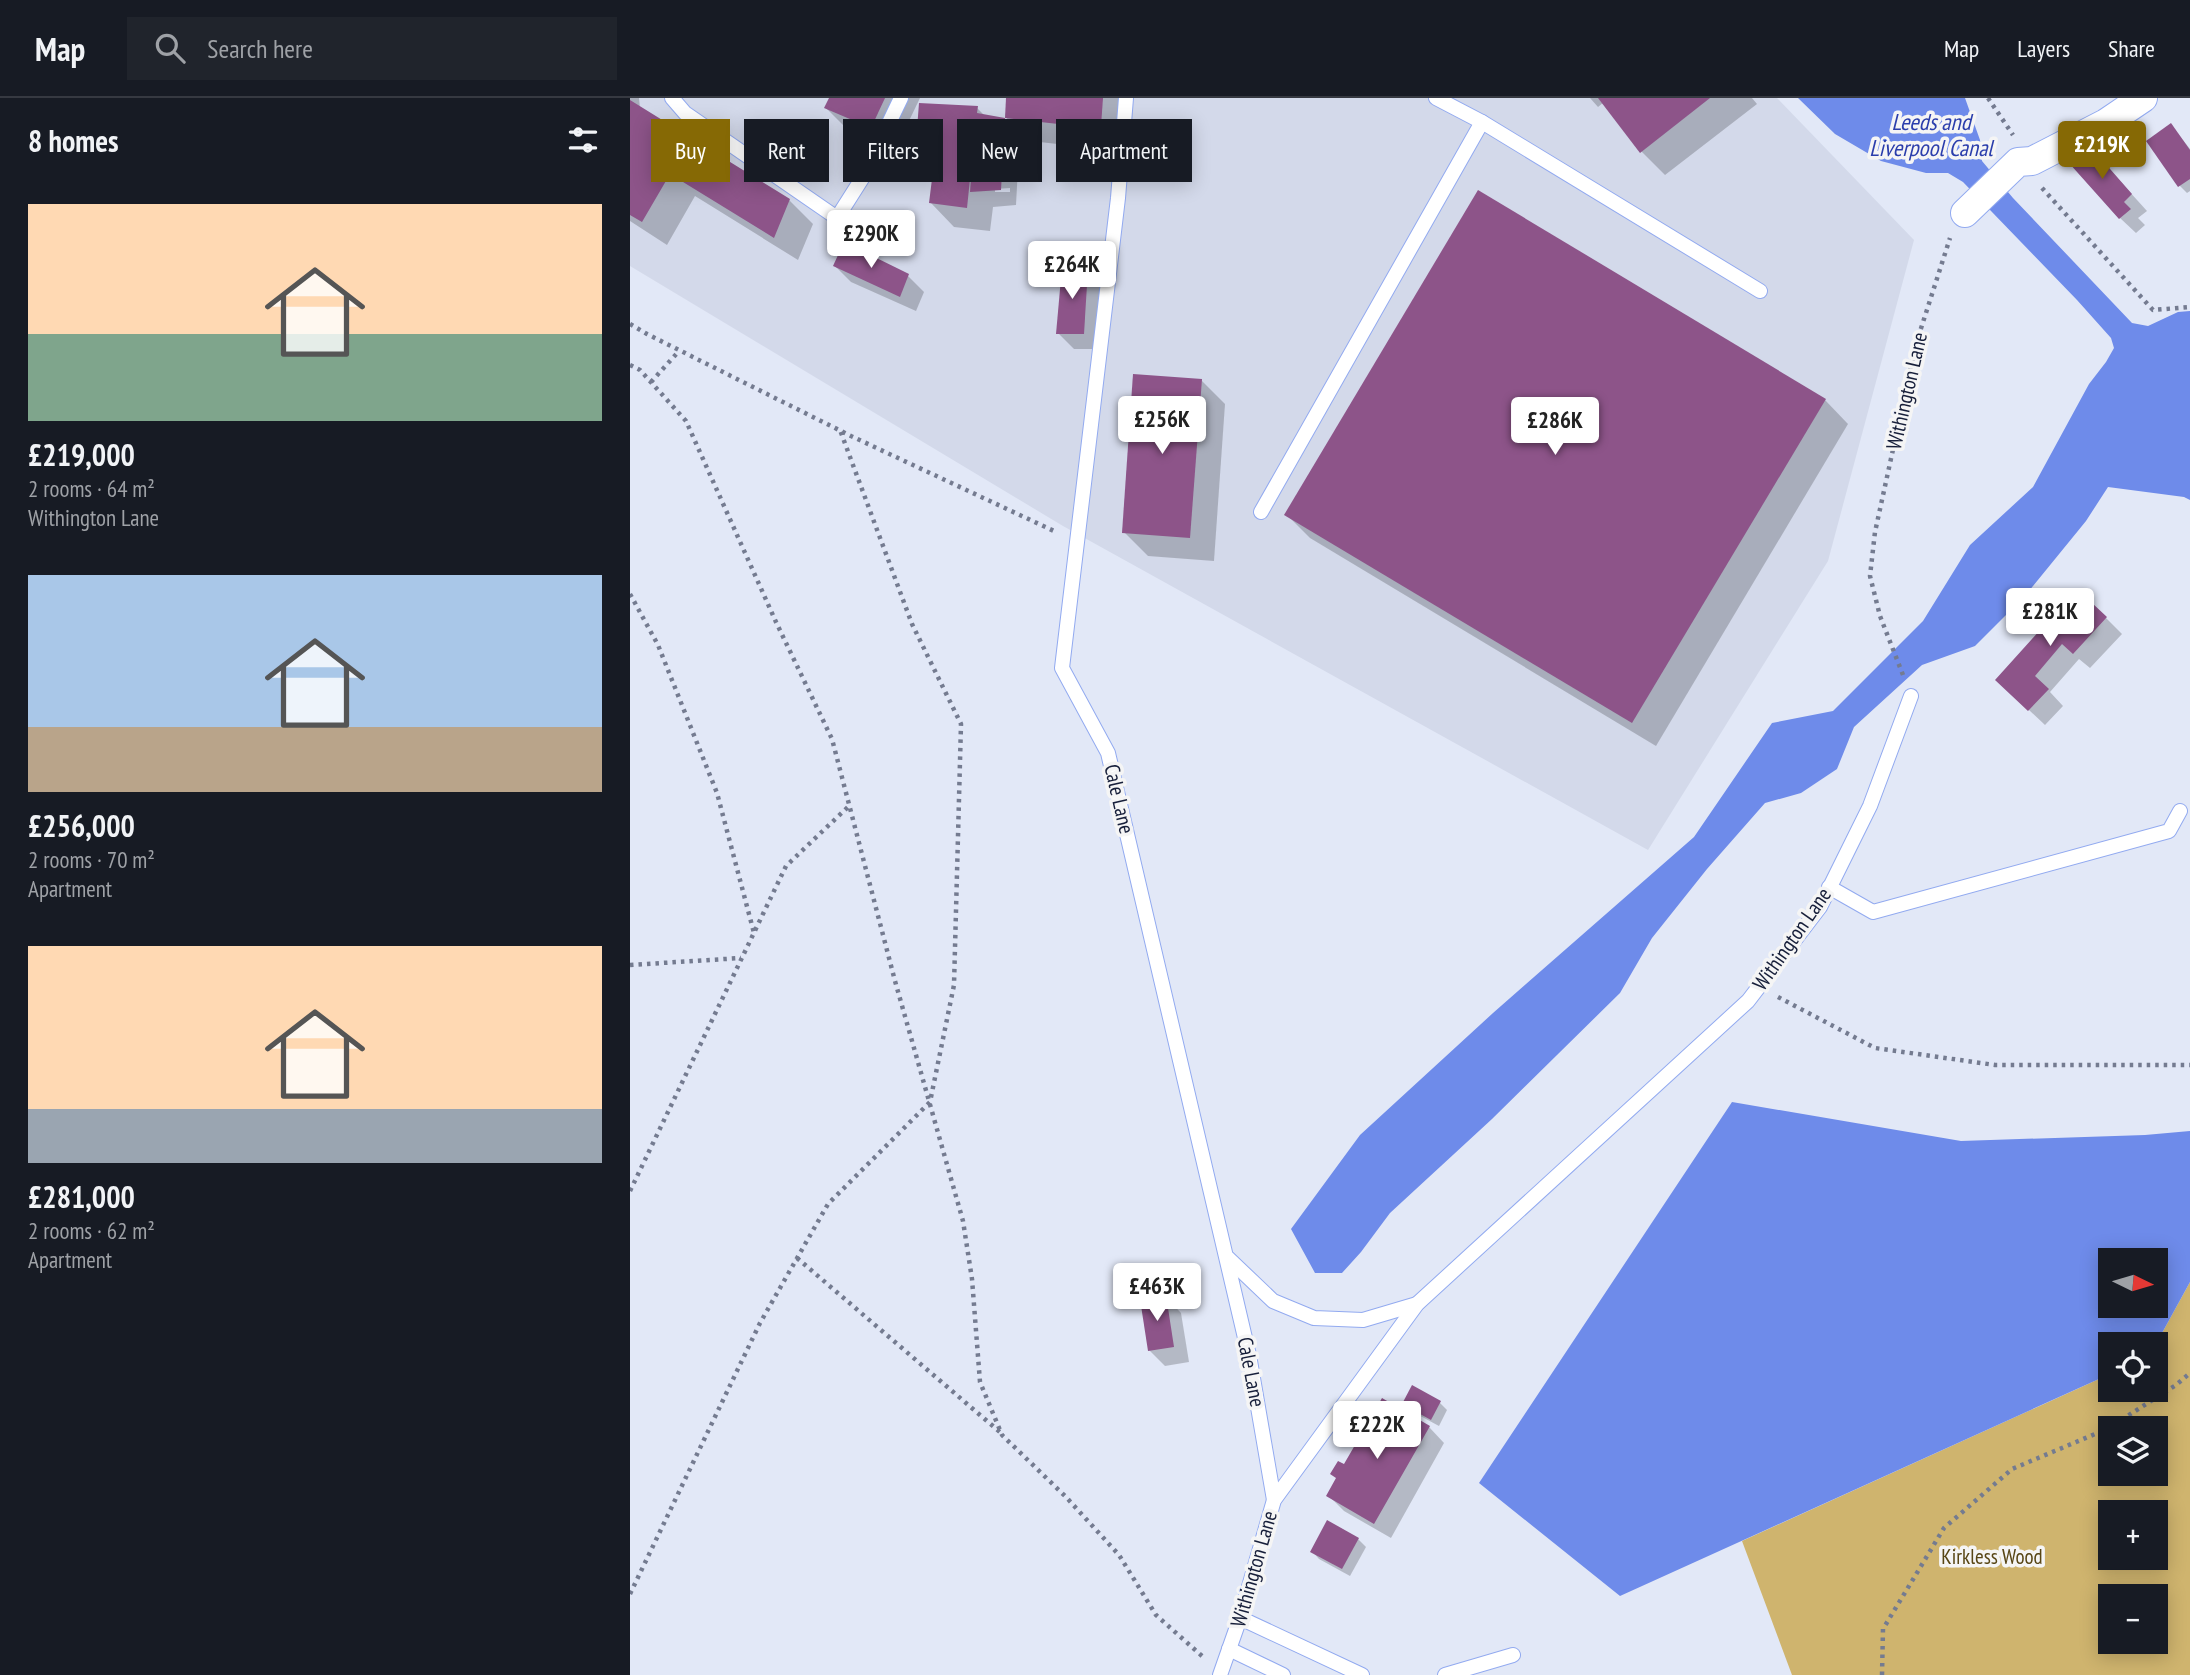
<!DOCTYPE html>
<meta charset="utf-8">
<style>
:root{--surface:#171b24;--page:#20242c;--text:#f1f3f6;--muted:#9ea1a6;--line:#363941;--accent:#866905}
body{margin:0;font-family:"PT Sans Narrow",sans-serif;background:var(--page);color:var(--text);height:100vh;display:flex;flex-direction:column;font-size:26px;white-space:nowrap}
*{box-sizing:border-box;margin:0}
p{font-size:23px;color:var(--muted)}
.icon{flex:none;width:38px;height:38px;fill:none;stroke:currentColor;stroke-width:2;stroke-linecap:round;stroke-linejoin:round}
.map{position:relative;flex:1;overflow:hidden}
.details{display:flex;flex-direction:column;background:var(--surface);width:630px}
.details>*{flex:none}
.top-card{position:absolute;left:21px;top:21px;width:665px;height:63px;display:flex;gap:14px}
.needle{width:46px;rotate:95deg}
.tools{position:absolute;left:1468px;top:1150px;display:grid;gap:14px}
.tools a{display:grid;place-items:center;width:70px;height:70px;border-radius:0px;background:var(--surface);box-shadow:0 4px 18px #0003;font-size:35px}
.price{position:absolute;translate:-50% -60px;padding:0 16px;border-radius:7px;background:#fff;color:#222;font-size:23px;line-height:46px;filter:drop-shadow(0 2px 4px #0008)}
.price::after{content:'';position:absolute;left:50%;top:42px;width:21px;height:16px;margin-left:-10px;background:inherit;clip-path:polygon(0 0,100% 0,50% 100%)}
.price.active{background:var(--accent);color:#fff}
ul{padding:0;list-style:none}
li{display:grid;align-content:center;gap:14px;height:371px;padding:0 28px}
li span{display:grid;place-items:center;height:217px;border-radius:0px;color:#555}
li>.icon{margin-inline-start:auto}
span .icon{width:126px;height:126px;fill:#fffc;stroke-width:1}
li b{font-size:30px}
h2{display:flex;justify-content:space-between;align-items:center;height:84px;padding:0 28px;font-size:30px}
.chip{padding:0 24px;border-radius:0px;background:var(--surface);box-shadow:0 4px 18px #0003;font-size:24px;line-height:63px}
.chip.active{background:var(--accent);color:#fff}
header{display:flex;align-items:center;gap:42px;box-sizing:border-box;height:98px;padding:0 35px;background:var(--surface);border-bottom:2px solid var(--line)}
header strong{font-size:33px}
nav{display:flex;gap:38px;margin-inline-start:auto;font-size:24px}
.search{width:490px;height:63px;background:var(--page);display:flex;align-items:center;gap:18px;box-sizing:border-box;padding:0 24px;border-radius:0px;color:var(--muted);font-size:26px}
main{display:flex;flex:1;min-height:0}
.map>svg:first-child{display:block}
.built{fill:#d3d9ea}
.green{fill:#cfb46e;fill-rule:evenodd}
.water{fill:#6e8bea;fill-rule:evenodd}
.shadow{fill:#0003;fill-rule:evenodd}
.building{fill:#8d5489}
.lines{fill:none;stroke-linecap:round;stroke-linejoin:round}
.lane-casing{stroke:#92aaf0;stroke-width:16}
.street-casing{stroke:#92aaf0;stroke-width:30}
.path{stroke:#747b90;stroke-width:4.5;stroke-dasharray:3.5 5;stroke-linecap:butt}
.lane{stroke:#fff;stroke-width:14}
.street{stroke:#fff;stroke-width:28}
.labels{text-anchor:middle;stroke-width:7;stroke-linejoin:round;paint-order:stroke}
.street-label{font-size:21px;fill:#171f3a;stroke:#f5f5f5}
.park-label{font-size:21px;fill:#584615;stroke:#f5f5f5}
.water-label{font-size:23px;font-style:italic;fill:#2b3eac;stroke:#f5f5f5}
</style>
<header>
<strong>Map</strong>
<div class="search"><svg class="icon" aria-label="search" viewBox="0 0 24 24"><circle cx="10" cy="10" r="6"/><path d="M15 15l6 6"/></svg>Search here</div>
<nav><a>Map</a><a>Layers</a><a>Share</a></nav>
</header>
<main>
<section class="details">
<h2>8 homes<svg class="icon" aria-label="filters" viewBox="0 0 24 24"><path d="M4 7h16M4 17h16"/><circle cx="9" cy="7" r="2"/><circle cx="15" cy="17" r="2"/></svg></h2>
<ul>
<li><span style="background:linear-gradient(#ffd9b3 60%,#7fa58c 0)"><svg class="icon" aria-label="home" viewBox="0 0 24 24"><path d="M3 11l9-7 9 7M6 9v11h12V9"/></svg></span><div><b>£219,000</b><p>2 rooms · 64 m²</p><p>Withington Lane</p></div></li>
<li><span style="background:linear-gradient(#a9c7e8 70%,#b9a48a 0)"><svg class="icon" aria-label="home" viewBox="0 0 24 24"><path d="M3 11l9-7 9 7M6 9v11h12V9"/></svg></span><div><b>£256,000</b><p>2 rooms · 70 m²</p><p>Apartment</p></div></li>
<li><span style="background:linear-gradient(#ffd9b3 75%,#9aa5b1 0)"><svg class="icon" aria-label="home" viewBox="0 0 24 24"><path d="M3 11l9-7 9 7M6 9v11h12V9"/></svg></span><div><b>£281,000</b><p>2 rooms · 62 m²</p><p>Apartment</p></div></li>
</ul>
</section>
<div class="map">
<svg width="1560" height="1577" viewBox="0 0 1560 1577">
<rect width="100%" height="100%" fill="#e2e8f7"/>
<!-- built -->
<polygon class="built" points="0,0 1147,0 1284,142 1198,463 1018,752 433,428 0,168"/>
<!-- green -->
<path class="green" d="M1560 1184V1577H1162L1112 1443 1480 1276V1292H1526V1246ZM1480 1330H1526V1376H1480ZM1480 1414H1526V1460H1480ZM1480 1498H1526V1544H1480Z"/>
<!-- water -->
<g class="water">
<polygon points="1168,0 1335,0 1350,42 1352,63 1383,100 1502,225 1518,228 1548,214 1560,213 1560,402 1554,399 1478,389 1456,423 1394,499 1345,548 1292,567 1224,629 1207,671 1171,695 1135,705 1077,771 1022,840 990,895 862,1021 760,1115 731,1154 712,1175 685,1175 661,1131 730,1037 863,915 1064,739 1142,625 1203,613 1293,523 1340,447 1403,389 1459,286 1476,264 1484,250 1481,240 1447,202 1333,84 1318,75 1296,75 1251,63 1205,36"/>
<path d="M1102 1004 1331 1043 1515 1037 1560 1033V1184L1526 1246H1480V1276L990 1498 849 1385ZM1526 1162V1208H1480V1162Z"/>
</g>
<!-- shadow -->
<g class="shadow">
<polygon points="0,0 9,0 10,10 159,102 183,126 168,162 65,98 37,147 0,123"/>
<polygon points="201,0 290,0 265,52 220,34 196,10"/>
<path d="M378 0H498L494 51H471L401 43 390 32 386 107 363 109 360 133 324 129 301 105 304 74 286 56 347 10 355 18 377 22ZM380 90V94H365V91Z"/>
<polygon points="960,0 1122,0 1127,6 1035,77 1012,54 974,4 968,9"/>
<polygon points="1541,27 1560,51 1560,93 1557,95 1550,88 1519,43"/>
<polygon points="1459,49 1517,113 1508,120 1515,127 1506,135 1490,120"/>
<polygon points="205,168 278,178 294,194 286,213 221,184"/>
<polygon points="457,172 473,188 469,251 444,251 428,235"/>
<polygon points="571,282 595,306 584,463 518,458 494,434"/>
<polygon points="1195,302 1218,326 1026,648 680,440 656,416"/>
<polygon points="1476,520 1492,536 1460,570 1449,561 1420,594 1433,608 1415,627 1367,582"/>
<polygon points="536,1199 551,1215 559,1264 535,1268 519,1252"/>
<polygon points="782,1290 810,1305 817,1312 809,1328 781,1313 774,1305"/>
<polygon points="741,1323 799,1329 814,1345 761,1440 714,1413 698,1397 733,1337 729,1332"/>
<polygon points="698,1425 728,1441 736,1449 720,1478 689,1461 682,1453"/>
</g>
<!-- building -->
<g class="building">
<polygon points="199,0 255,0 241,30 194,10"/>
<polygon points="376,0 473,0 471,28 446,28 375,20"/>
<polygon points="968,0 1080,0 1010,55"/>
<polygon points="0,2 160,101 144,140 40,76 12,124 0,117"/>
<polygon points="289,5 348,8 347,15 375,20 371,92 340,94 343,52 337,110 299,105 305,57 285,57"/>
<polygon points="1541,25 1560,52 1560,81 1548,89 1516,43"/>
<polygon points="1459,47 1502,96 1494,104 1501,111 1489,121 1439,65"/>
<polygon points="848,92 1196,301 1002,625 654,417"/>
<polygon points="214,144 279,176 270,199 203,168"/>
<polygon points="432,169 458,170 454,236 426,236"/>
<polygon points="503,276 572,281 560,440 492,435"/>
<polygon points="1447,491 1477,519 1443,556 1432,546 1405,578 1419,591 1398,613 1365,582"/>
<polygon points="536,1197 544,1249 518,1253 510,1201"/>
<polygon points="782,1287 811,1303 801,1322 772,1306"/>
<polygon points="752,1300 800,1328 744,1426 696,1398 706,1380 700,1376 708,1363 714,1366 732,1335 727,1333 735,1317 740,1321"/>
<polygon points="697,1422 729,1440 712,1471 680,1454"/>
</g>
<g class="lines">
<!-- lane casing -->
<g class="lane-casing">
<g id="lane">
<polyline points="42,0 55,15 207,120 233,79 271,0"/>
<polyline points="496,0 488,100 432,570 478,655 619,1257 644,1402"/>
<polyline points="806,0 852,24 1130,193"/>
<polyline points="631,414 852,24"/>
<polyline points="1199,789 1243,814 1539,733 1550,713"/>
<polyline points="598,1160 643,1203 684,1220 733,1222 787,1206"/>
<polyline points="610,1520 732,1577"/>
<polyline points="599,1551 653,1577"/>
<polyline points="590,1577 610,1520 644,1402 787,1206 1118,903 1190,809 1240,708 1281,598"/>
<polyline points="815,1577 883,1557"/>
</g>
</g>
<!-- street casing -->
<g class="street-casing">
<polyline id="street" points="1335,115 1388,64 1402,63 1476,25 1513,0"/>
</g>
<!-- path -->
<g class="path">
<polyline points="1358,0 1383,37"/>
<polyline points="1412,90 1523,212 1560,209"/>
<polyline points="0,226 17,236 221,338 424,433"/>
<polyline points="0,267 10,272 56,323 146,524 202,641 265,883 333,1123 342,1181 350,1284 372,1337 436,1399 489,1457 526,1517 572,1558"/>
<polyline points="21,284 49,253"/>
<polyline points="0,496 28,547 87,695 124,835"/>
<polyline points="1273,577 1250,518 1240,478 1245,434 1286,246 1320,140"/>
<polyline points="0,867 111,860"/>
<polyline points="1148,899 1245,950 1365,967 1560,967"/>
<polyline points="0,1093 156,768 219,708"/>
<polyline points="167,1160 371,1335"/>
<polyline points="0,1496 130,1225 198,1106 300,1004 324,887 331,626 282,526 210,332"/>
<polyline points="1252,1577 1253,1531 1314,1430 1382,1371 1477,1331 1546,1287 1560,1275"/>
</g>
<!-- lane -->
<use href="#lane" class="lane"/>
<!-- street -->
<use href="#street" class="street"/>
</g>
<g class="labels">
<!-- street labels -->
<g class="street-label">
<text transform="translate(1277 293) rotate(-77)" y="7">Withington Lane</text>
<text transform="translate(489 701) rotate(77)" y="7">Cale Lane</text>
<text transform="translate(1162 841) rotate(-55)" y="7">Withington Lane</text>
<text transform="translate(621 1274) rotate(79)" y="7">Cale Lane</text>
<text transform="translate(624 1471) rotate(-74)" y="7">Withington Lane</text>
</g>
<!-- park labels -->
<g class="park-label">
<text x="1362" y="1466">Kirkless Wood</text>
</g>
<!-- water labels -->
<g class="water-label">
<text x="1301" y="32">Leeds and<tspan x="1301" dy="26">Liverpool Canal</tspan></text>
</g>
</g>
</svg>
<div class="tools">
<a><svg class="needle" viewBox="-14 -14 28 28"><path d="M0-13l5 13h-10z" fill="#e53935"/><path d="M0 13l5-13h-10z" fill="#9ea1a6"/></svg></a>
<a><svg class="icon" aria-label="locate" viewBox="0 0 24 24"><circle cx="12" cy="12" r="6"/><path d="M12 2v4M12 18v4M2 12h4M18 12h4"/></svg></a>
<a><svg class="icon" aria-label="layers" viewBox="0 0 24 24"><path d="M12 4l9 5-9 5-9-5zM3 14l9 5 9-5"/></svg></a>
<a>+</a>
<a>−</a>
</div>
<b class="price active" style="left:1472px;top:83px">£219K</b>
<b class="price" style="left:241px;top:172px">£290K</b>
<b class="price" style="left:442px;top:203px">£264K</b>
<b class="price" style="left:532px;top:358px">£256K</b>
<b class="price" style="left:925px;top:359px">£286K</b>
<b class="price" style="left:1420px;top:550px">£281K</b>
<b class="price" style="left:527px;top:1225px">£463K</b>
<b class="price" style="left:747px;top:1363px">£222K</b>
<div class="top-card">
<a class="chip active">Buy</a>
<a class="chip">Rent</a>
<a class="chip">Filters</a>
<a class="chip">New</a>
<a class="chip">Apartment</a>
</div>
</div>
</main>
